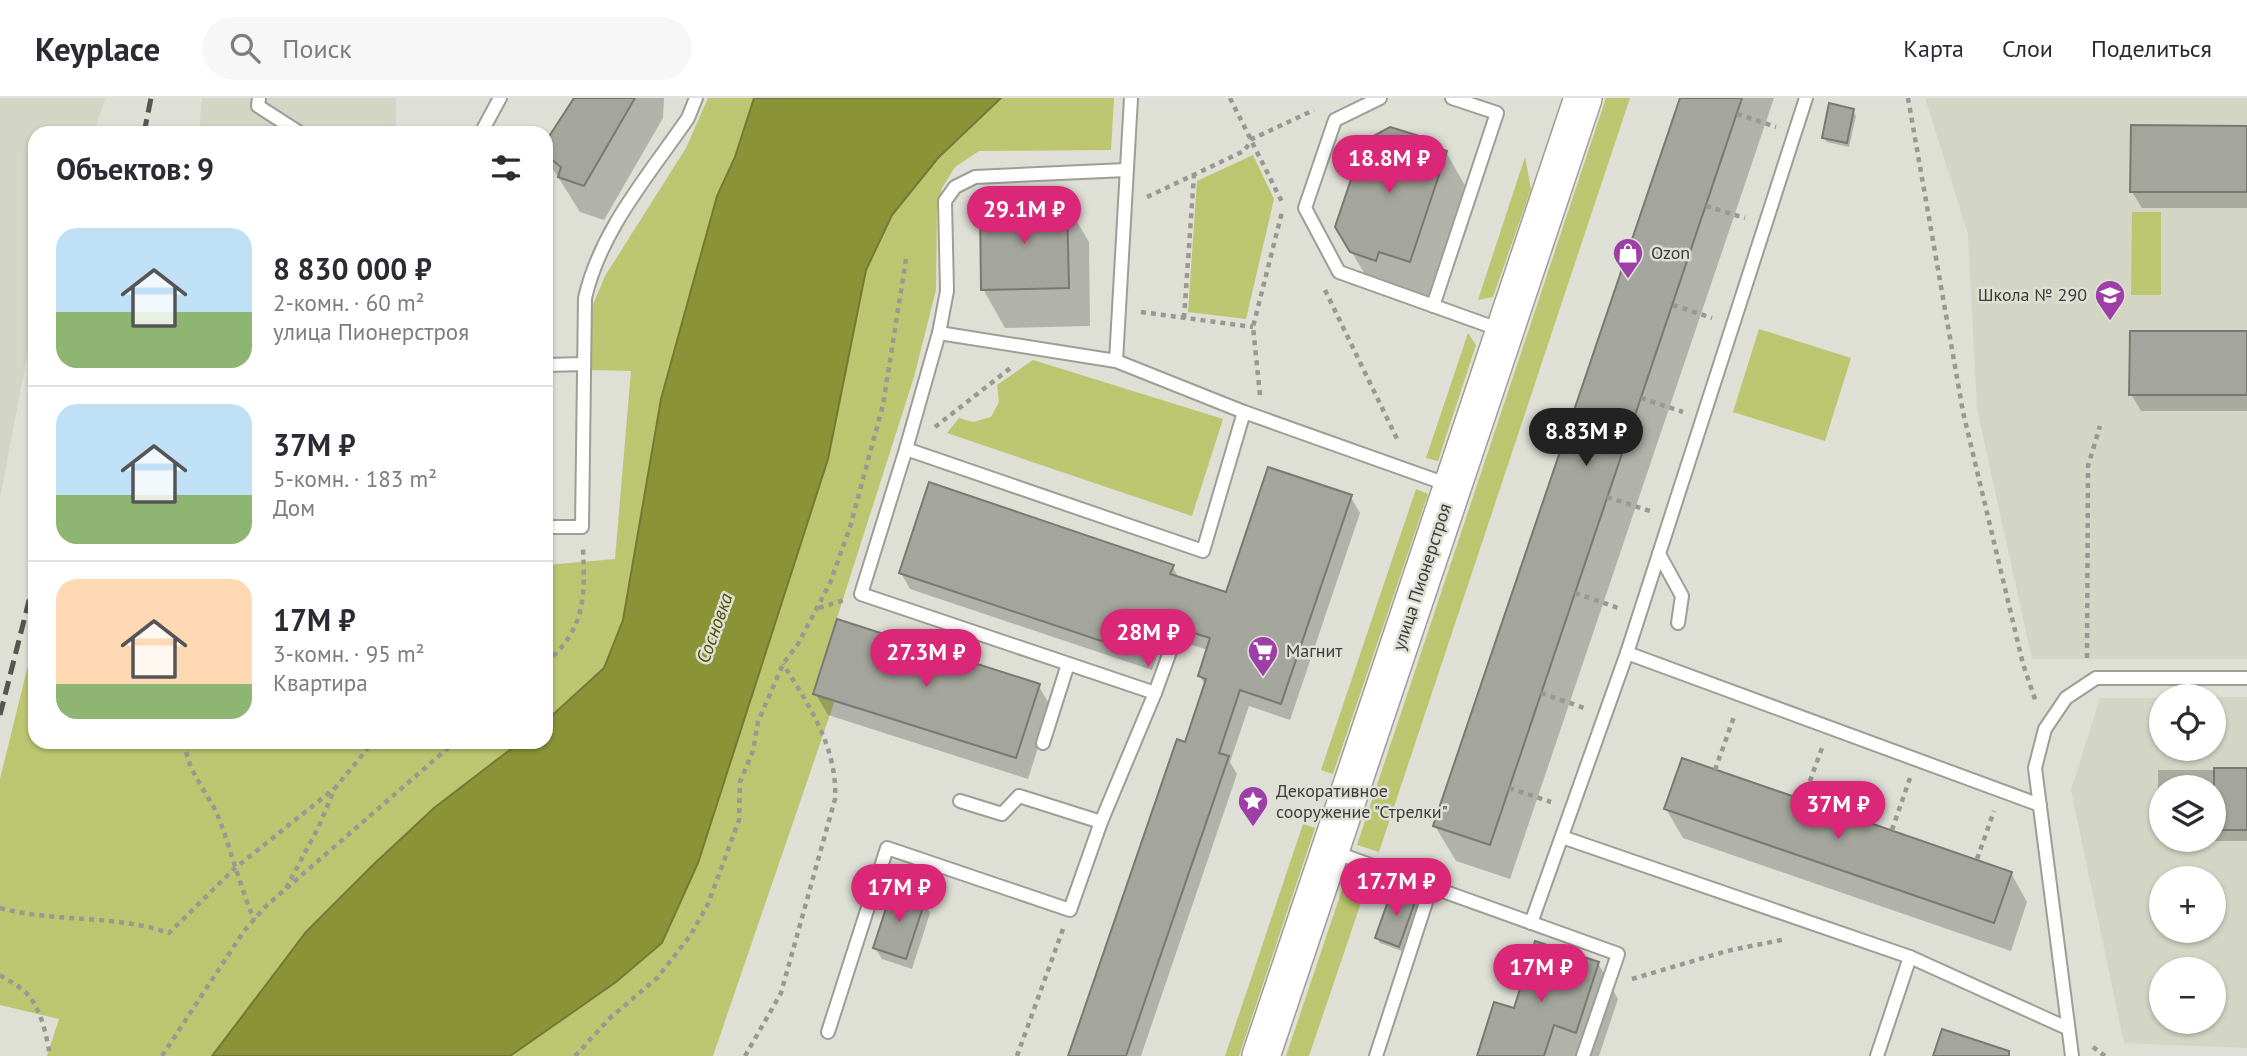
<!DOCTYPE html>
<html lang="ru">
<meta charset="utf-8">
<style>
:root{--surface:#fff;--page:#f7f7f7;--text:#2b2b33;--muted:#7c7c81;--line:#e1e1e2;--accent:#db2777}
body{margin:0;font-family:"PT Sans",sans-serif;background:var(--page);color:var(--text);height:100vh;display:flex;flex-direction:column;font-size:26px;white-space:nowrap}
*{box-sizing:border-box;margin:0}
p{font-size:23px;color:var(--muted)}
.icon{flex:none;width:38px;height:38px;fill:none;stroke:currentColor;stroke-width:2;stroke-linecap:round;stroke-linejoin:round}
.map{position:relative;flex:1;overflow:hidden}
.drawer{position:absolute;left:28px;top:28px;width:525px;height:623px;display:flex;flex-direction:column;background:var(--surface);border-radius:21px;box-shadow:0 2px 5px #0004}
.drawer>*{flex:none}
.tools{position:absolute;left:2149px;top:586px;display:grid;gap:14px}
.tools a{display:grid;place-items:center;width:77px;height:77px;border-radius:50%;background:var(--surface);box-shadow:0 2px 5px #0004;font-size:35px}
.price{position:absolute;translate:-50% -60px;padding:0 16px;border-radius:24px;background:var(--accent);color:#fff;font-size:23px;line-height:46px;filter:drop-shadow(0 2px 4px #0008)}
.price::after{content:'';position:absolute;left:50%;top:42px;width:21px;height:16px;margin-left:-10px;background:inherit;clip-path:polygon(0 0,100% 0,50% 100%)}
.price.selected{background:#222;color:#fff}
ul{padding:0;list-style:none}
li{display:flex;align-items:center;gap:21px;height:175px;padding:0 28px}
li+li{border-top:2px solid var(--line)}
li span{display:grid;place-items:center;flex:none;width:196px;height:140px;border-radius:21px;color:#555}
li>.icon{margin-inline-start:auto}
span .icon{width:84px;height:84px;fill:#fffc;stroke-width:1}
li b{font-size:30px}
h2{display:flex;justify-content:space-between;align-items:center;height:84px;padding:0 28px;font-size:30px}
header{display:flex;align-items:center;gap:42px;box-sizing:border-box;height:98px;padding:0 35px;background:var(--surface);border-bottom:2px solid var(--line)}
header strong{font-size:33px}
nav{display:flex;gap:38px;margin-inline-start:auto;font-size:24px}
.search{width:490px;height:63px;background:var(--page);display:flex;align-items:center;gap:18px;box-sizing:border-box;padding:0 24px;border-radius:38px;color:var(--muted);font-size:26px}
.map>svg:first-child{display:block}
.built{fill:#d3d6c5;fill-rule:evenodd}
.green{fill:#bcc670}
.water{fill:#8a9336;stroke:#737937;stroke-width:2}
.shadow{fill:#0003}
.building{fill:#a4a59c;stroke:#787a71;stroke-width:2}
.lines{fill:none;stroke-linecap:round;stroke-linejoin:round}
.lane-casing{stroke:#9d9e95;stroke-width:16}
.secondary-casing{stroke:#9d9e95;stroke-width:40}
.path{stroke:#989992;stroke-width:4.5;stroke-dasharray:5 5;stroke-linecap:butt}
.lane{stroke:#fff;stroke-width:12}
.secondary{stroke:#fff;stroke-width:37}
.rail{stroke:#555651;stroke-width:5;stroke-dasharray:14 7;stroke-linecap:butt}
.labels{text-anchor:middle;stroke-width:5;stroke-linejoin:round;paint-order:stroke}
.poi-label{font-size:18px;fill:#3c3d39;stroke:#dedfd5;text-anchor:start}
.street-label{font-size:18px;fill:#3c3d39;stroke:#dedfd5}
.water-label{font-size:19px;font-style:italic;fill:#4a5008;stroke:#dedfd5}
</style>
<header>
<strong>Keyplace</strong>
<div class="search"><svg class="icon" aria-label="search" viewBox="0 0 24 24"><circle cx="10" cy="10" r="6"/><path d="M15 15l6 6"/></svg>Поиск</div>
<nav><a>Карта</a><a>Слои</a><a>Поделиться</a></nav>
</header>
<div class="map">
<svg width="2247" height="958" viewBox="0 0 2247 958">
<rect width="100%" height="100%" fill="#dedfd5"/>
<!-- built -->
<g class="built">
<polygon points="0,0 106,0 93,35 35,35 35,217 0,400"/>
<polygon points="202,0 396,0 396,35 199,35"/>
<polygon points="1925,0 2247,0 2247,561 2032,561 1977,311 1968,136"/>
<path d="M2214 599H2247V950L2124 945 2071 692 2100 600H2161V651H2214ZM2161 690H2214V742H2161ZM2161 780H2214V833H2161ZM2161 872H2214V924H2161Z"/>
</g>
<!-- green -->
<g class="green">
<polygon points="708,0 754,0 735,59 717,98 661,301 623,522 604,570 546,623 546,467 615,461 631,273 591,272 589,216 605,178 686,50"/>
<polygon points="1001,0 1114,0 1111,52 979,53 955,69 942,90 937,109 936,192 914,279 813,595 835,602 713,958 510,958 616,884 663,845 698,765 828,361 866,172 892,117 938,60"/>
<polygon points="1606,0 1630,0 1379,754 1357,747"/>
<polygon points="1253,57 1274,101 1246,221 1188,214 1197,83"/>
<polygon points="1525,59 1531,91 1493,199 1478,202"/>
<polygon points="2132,114 2161,114 2161,197 2131,197"/>
<polygon points="1759,231 1851,260 1825,343 1733,314"/>
<polygon points="1468,235 1476,247 1438,363 1426,360"/>
<polygon points="1033,262 1223,321 1192,418 947,335 959,320 973,324 991,319 999,304 997,287"/>
<polygon points="1416,391 1428,396 1333,676 1321,672"/>
<polygon points="35,539 35,644 520,644 434,710 306,834 212,958 47,958 59,921 0,907 0,681"/>
<polygon points="1303,726 1315,730 1239,958 1225,958"/>
<polygon points="1347,777 1368,784 1309,958 1286,958"/>
</g>
<!-- water -->
<polygon class="water" points="754,0 1001,0 938,60 892,117 866,172 828,361 698,765 662,845 616,884 510,958 212,958 306,834 374,766 434,710 520,644 546,644 546,623 604,570 623,522 661,301 717,98 735,59"/>
<!-- shadow -->
<g class="shadow">
<polygon points="577,0 664,0 663,20 604,122 580,114 546,60 546,46"/>
<polygon points="1681,0 1774,0 1510,781 1456,763 1435,728"/>
<polygon points="1853,13 1856,18 1849,49 1827,44 1824,39"/>
<polygon points="2247,30 2247,110 2142,110 2132,94"/>
<polygon points="1418,39 1422,47 1446,54 1468,93 1432,201 1374,192 1337,129"/>
<polygon points="1066,105 1089,144 1090,228 1005,230 983,191"/>
<polygon points="2247,235 2247,313 2141,313 2131,296"/>
<polygon points="546,361 549,447 546,447"/>
<polygon points="1350,398 1360,415 1290,622 1249,608 1230,664 1237,676 1141,958 1070,958 1187,646 1206,589 1200,578 1208,552 1164,538 1152,572 910,491 901,475 1172,468 1179,480 1227,496"/>
<polygon points="1038,587 1051,609 1028,681 828,617 815,595"/>
<polygon points="2158,672 2247,672 2247,743 2165,743 2214,742 2214,690 2161,690 2161,738 2158,732"/>
<polygon points="1666,711 2011,775 2027,804 2011,853 1683,740"/>
<polygon points="1415,802 1418,808 1402,853 1380,845 1377,840"/>
<polygon points="924,804 930,815 912,871 882,861 875,850"/>
<polygon points="1598,865 1618,901 1599,958 1479,958 1515,913"/>
</g>
<!-- building -->
<g class="building">
<polygon points="574,0 635,0 584,88 558,79 561,69 546,57 546,43"/>
<polygon points="1680,0 1742,0 1490,747 1433,728"/>
<polygon points="1829,5 1854,11 1847,45 1822,40"/>
<polygon points="2131,27 2247,28 2247,94 2130,94"/>
<polygon points="1390,29 1419,38 1417,43 1447,53 1410,164 1379,154 1376,163 1350,154 1335,129 1364,43"/>
<polygon points="1067,103 1069,190 981,192 980,105"/>
<polygon points="2130,233 2247,233 2247,297 2129,297"/>
<polygon points="1268,369 1352,397 1281,606 1240,592 1219,655 1229,658 1126,958 1068,958 1177,641 1185,644 1206,581 1198,578 1210,540 1155,523 1143,557 899,475 929,384 1174,467 1170,476 1226,494"/>
<polygon points="837,521 1040,586 1016,660 813,596"/>
<polygon points="1682,660 2012,774 1994,825 1664,711"/>
<rect x="2214" y="670" width="33" height="62"/>
<polygon points="892,792 925,803 906,861 873,850"/>
<polygon points="1392,792 1416,801 1399,849 1375,840"/>
<polygon points="1535,843 1599,864 1576,935 1554,927 1544,958 1477,958 1494,904 1514,910"/>
<polygon points="1942,931 2009,953 2009,958 1933,958"/>
</g>
<g class="lines">
<!-- lane casing -->
<g class="lane-casing">
<g id="lane">
<polyline points="259,0 258,8 300,35"/>
<polyline points="1380,0 1335,22 1305,110 1339,174 1501,232"/>
<polyline points="481,35 500,0"/>
<polyline points="1433,208 1497,15 1452,0"/>
<polyline points="939,235 1116,263 1244,314 1449,387"/>
<polyline points="1116,263 1131,0"/>
<polyline points="546,267 584,266"/>
<polyline points="906,351 939,235 947,193 945,103 955,89 975,79 1126,72"/>
<path d="M546 429H582L585 200C601 131 649 77 688 20L696 0"/>
<polyline points="1659,456 1682,498 1678,525"/>
<polyline points="1627,555 2040,707"/>
<polyline points="1155,595 1171,551"/>
<polyline points="1043,645 1068,566"/>
<polyline points="960,703 1002,716 1019,698 1101,724"/>
<polyline points="1562,739 1910,859 2067,930"/>
<polyline points="1334,754 1618,856 1583,958"/>
<polyline points="1531,825 1627,555 1806,0"/>
<polyline points="828,934 887,750 1070,812 1101,724 1155,595 861,496 906,351 1203,453 1244,314"/>
<polyline points="1376,958 1431,789"/>
<polyline points="1877,958 1910,859"/>
<polyline points="2072,958 2035,670 2045,631 2066,600 2096,580 2247,580"/>
</g>
</g>
<!-- secondary casing -->
<g class="secondary-casing">
<polyline id="secondary" points="1261,958 1583,0"/>
</g>
<!-- path -->
<g class="path">
<polyline points="1230,0 1283,106"/>
<polyline points="1908,0 1963,314 2023,566 2036,604"/>
<polyline points="1737,16 1776,29"/>
<polyline points="1147,99 1244,53 1252,41 1314,12"/>
<polyline points="1706,108 1745,120"/>
<polyline points="1325,192 1399,345"/>
<polyline points="1673,207 1712,220"/>
<polyline points="1141,214 1253,229"/>
<polyline points="1184,220 1194,77"/>
<polyline points="1260,297 1253,229 1282,114"/>
<polyline points="1641,300 1683,314"/>
<polyline points="935,329 1013,268"/>
<polyline points="1607,399 1650,413"/>
<polyline points="1575,495 1621,511"/>
<polyline points="819,510 844,502"/>
<polyline points="2087,560 2088,368 2100,328"/>
<path d="M546 565C586 530 585 499 583 449"/>
<polyline points="1541,595 1587,611"/>
<path d="M185 644C186 674 210 696 220 723 232 756 241 790 254 822"/>
<polyline points="1715,672 1735,616"/>
<polyline points="1509,690 1551,704"/>
<polyline points="1803,702 1822,650"/>
<polyline points="1892,732 1910,680"/>
<polyline points="1977,761 1994,713"/>
<polyline points="286,790 318,730 335,690 373,644"/>
<path d="M0 810C56 825 114 816 169 835L234 771 335 690"/>
<path d="M0 877C6 882 13 884 19 889 40 903 46 935 50 958"/>
<polyline points="1632,881 1727,853 1786,841"/>
<polyline points="2093,949 2105,958"/>
<polyline points="162,958 244,833 265,809 455,644"/>
<polyline points="575,958 610,920 657,880 690,838 708,806 739,722 740,684 753,653 758,624 783,566 798,546 830,485 850,429 883,307 906,161"/>
<path d="M745 958 781 895 835 701C838 651 809 607 783 566"/>
<polyline points="1017,958 1063,831"/>
</g>
<!-- lane -->
<use href="#lane" class="lane"/>
<!-- secondary -->
<use href="#secondary" class="secondary"/>
<!-- rail -->
<g class="rail">
<polyline points="144,35 151,0"/>
<polyline points="0,617 35,479"/>
</g>
</g>
<!-- icons -->
<defs>
<g id="shop-pin" transform="scale(1.575)"><path d="M0 17L-7.5 6A9.5 9.5 0 1 1 7.5 6Z" fill="#9e3fa7" stroke="#dedfd5"/><path d="M-5-2.5h2.3a2.7 3.5 0 0 1 5.4 0H5L5.5 6h-11ZM-1.5-2.5h3a1.5 2.3 0 0 0-3 0Z" fill="#fff"/></g>
<g id="school-pin" transform="scale(1.575)"><path d="M0 17L-7.5 6A9.5 9.5 0 1 1 7.5 6Z" fill="#9e3fa7" stroke="#dedfd5"/><path d="M0-5L7-2L0 1L-7-2ZM-4 1L0 2.5L4 1V4Q0 6-4 4Z" fill="#fff"/></g>
<g id="supermarket-pin" transform="scale(1.575)"><path d="M0 17L-7.5 6A9.5 9.5 0 1 1 7.5 6Z" fill="#9e3fa7" stroke="#dedfd5"/><path d="M-6-5.5h2.5l.6 2H6L4.5 2H-2.5L-4.4-4H-6ZM-1.5 3.2a1.3 1.3 0 1 0 .1 0ZM3 3.2a1.3 1.3 0 1 0 .1 0Z" fill="#fff"/></g>
<g id="sight-pin" transform="scale(1.575)"><path d="M0 17L-7.5 6A9.5 9.5 0 1 1 7.5 6Z" fill="#9e3fa7" stroke="#dedfd5"/><path d="M0-6L1.8-2.2L6-1.7L2.9 1.2L3.7 5.4L0 3.3L-3.7 5.4L-2.9 1.2L-6-1.7L-1.8-2.2Z" fill="#fff"/></g>
</defs>
<g fill-rule="evenodd">
<use href="#shop-pin" x="1628" y="155"/>
<use href="#school-pin" x="2110" y="197"/>
<use href="#supermarket-pin" x="1263" y="553"/>
<use href="#sight-pin" x="1253" y="703"/>
</g>
<g class="labels">
<!-- poi labels -->
<g class="poi-label">
<text x="1651" y="161">Ozon</text>
<text x="2087" y="203" text-anchor="end">Школа № 290</text>
<text x="1286" y="559">Магнит</text>
<text x="1276" y="699">Декоративное<tspan x="1276" dy="21">сооружение "Стрелки"</tspan></text>
</g>
<!-- street labels -->
<g class="street-label">
<text transform="translate(1422 479) rotate(-72)" y="6">улица Пионерстроя</text>
</g>
<!-- water labels -->
<g class="water-label">
<text transform="translate(714 530) rotate(-70)" y="7">Сосновка</text>
</g>
</g>
</svg>
<div class="tools">
<a><svg class="icon" aria-label="locate" viewBox="0 0 24 24"><circle cx="12" cy="12" r="6"/><path d="M12 2v4M12 18v4M2 12h4M18 12h4"/></svg></a>
<a><svg class="icon" aria-label="layers" viewBox="0 0 24 24"><path d="M12 4l9 5-9 5-9-5zM3 14l9 5 9-5"/></svg></a>
<a>+</a>
<a>−</a>
</div>
<b class="price" style="left:1389px;top:97px">18.8M ₽</b>
<b class="price" style="left:1024px;top:148px">29.1M ₽</b>
<b class="price selected" style="left:1586px;top:370px">8.83M ₽</b>
<b class="price" style="left:1148px;top:571px">28M ₽</b>
<b class="price" style="left:926px;top:591px">27.3M ₽</b>
<b class="price" style="left:1838px;top:743px">37M ₽</b>
<b class="price" style="left:1396px;top:820px">17.7M ₽</b>
<b class="price" style="left:899px;top:826px">17M ₽</b>
<b class="price" style="left:1541px;top:906px">17M ₽</b>
<section class="drawer">
<h2>Объектов: 9<svg class="icon" aria-label="filters" viewBox="0 0 24 24"><path d="M4 7h16M4 17h16"/><circle cx="9" cy="7" r="2"/><circle cx="15" cy="17" r="2"/></svg></h2>
<ul>
<li><span style="background:linear-gradient(#bfe0f5 60%,#8fb573 0)"><svg class="icon" aria-label="home" viewBox="0 0 24 24"><path d="M3 11l9-7 9 7M6 9v11h12V9"/></svg></span><div><b>8 830 000 ₽</b><p>2-комн. · 60 m²</p><p>улица Пионерстроя</p></div></li>
<li><span style="background:linear-gradient(#bfe0f5 65%,#8fb573 0)"><svg class="icon" aria-label="home" viewBox="0 0 24 24"><path d="M3 11l9-7 9 7M6 9v11h12V9"/></svg></span><div><b>37M ₽</b><p>5-комн. · 183 m²</p><p>Дом</p></div></li>
<li><span style="background:linear-gradient(#ffd9b3 75%,#8fb573 0)"><svg class="icon" aria-label="home" viewBox="0 0 24 24"><path d="M3 11l9-7 9 7M6 9v11h12V9"/></svg></span><div><b>17M ₽</b><p>3-комн. · 95 m²</p><p>Квартира</p></div></li>
</ul>
</section>
</div>
